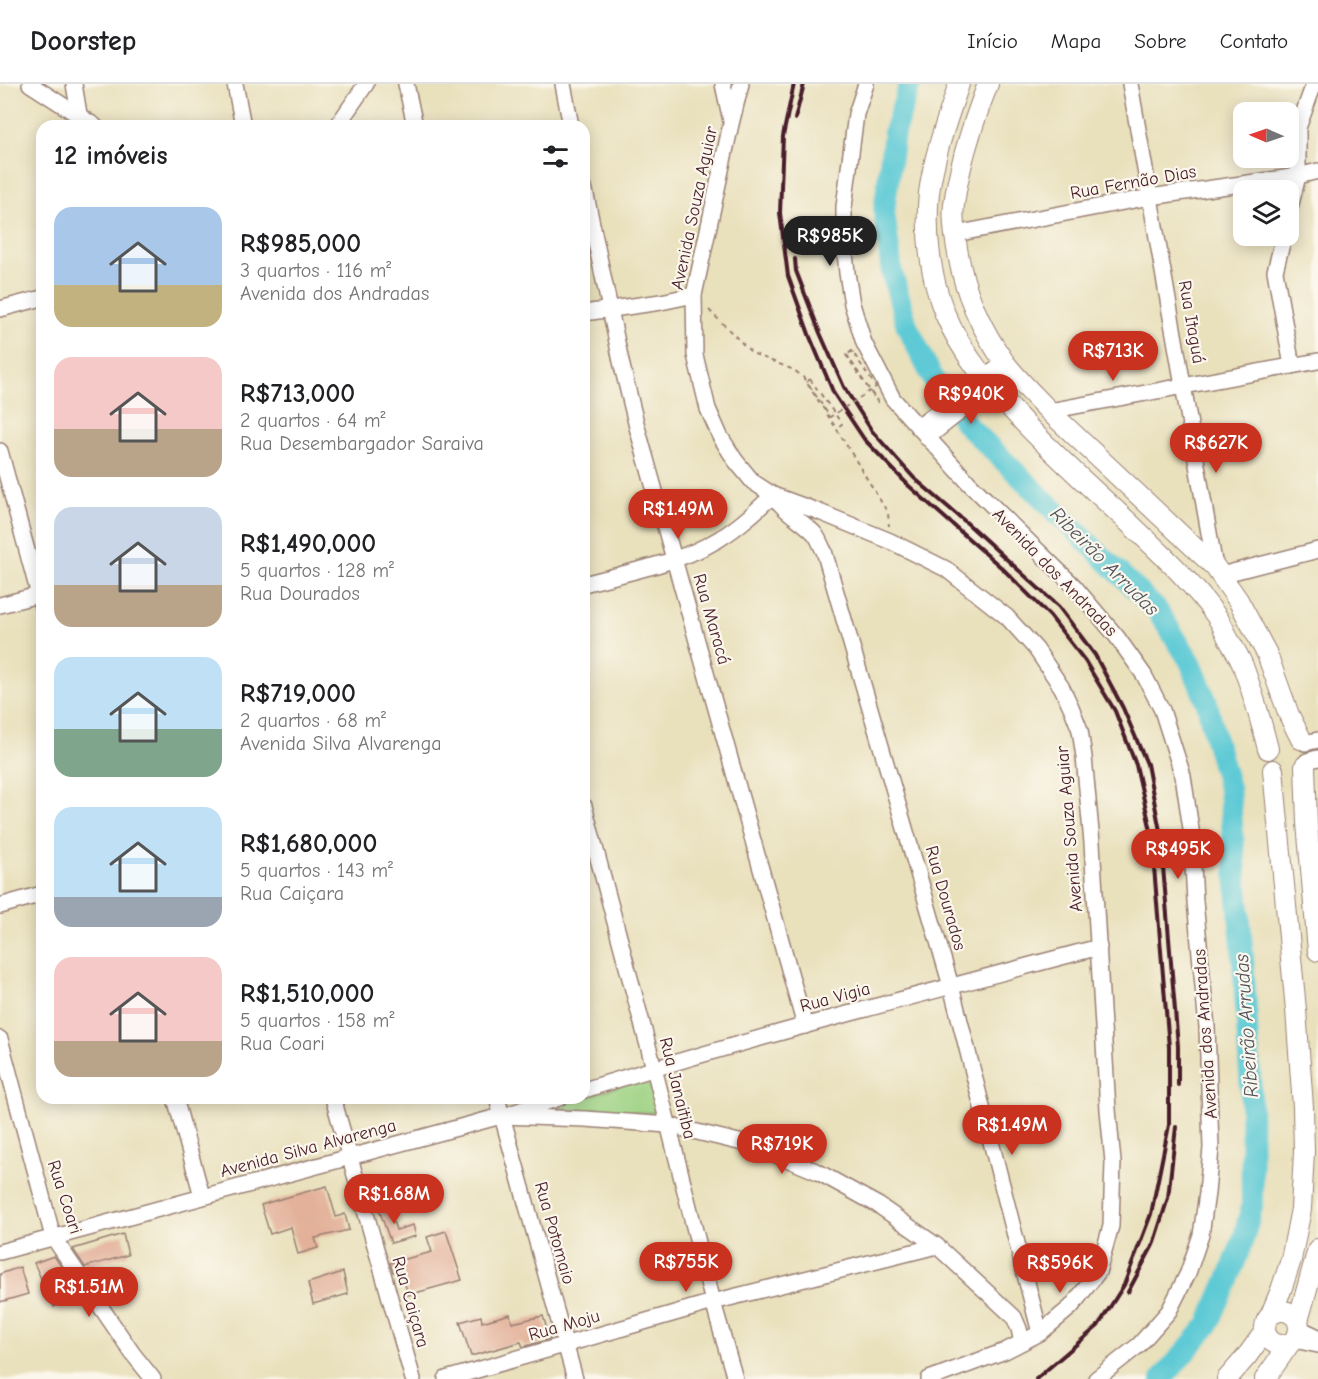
<!DOCTYPE html>
<html lang="pt">
<meta charset="utf-8">
<style>
:root{--surface:#fff;--page:#f6f6f6;--text:#202124;--muted:#757577;--line:#e0e0e0;--accent:#c8321e}
body{margin:0;font-family:"Comic Neue",sans-serif;background:var(--page);color:var(--text);height:100vh;display:flex;flex-direction:column;font-size:22px;white-space:nowrap}
*{box-sizing:border-box;margin:0}
p{font-size:20px;color:var(--muted)}
.icon{flex:none;width:33px;height:33px;fill:none;stroke:currentColor;stroke-width:2;stroke-linecap:round;stroke-linejoin:round}
.map{position:relative;flex:1;overflow:hidden}
.sheet{position:absolute;left:36px;top:36px;width:554px;height:984px;display:flex;flex-direction:column;background:var(--surface);border-radius:18px;box-shadow:0 3px 15px #0003}
.sheet>*{flex:none}
.needle{width:39px;rotate:272deg}
.tools{position:absolute;left:1233px;top:18px;display:grid;gap:12px}
.tools a{display:grid;place-items:center;width:66px;height:66px;border-radius:12px;background:var(--surface);box-shadow:0 3px 15px #0003;font-size:30px}
.price{position:absolute;translate:-50% -51px;padding:0 14px;border-radius:21px;background:var(--accent);color:#fff;font-size:20px;line-height:39px;filter:drop-shadow(0 2px 3px #0008)}
.price::after{content:'';position:absolute;left:50%;top:36px;width:18px;height:14px;margin-left:-9px;background:inherit;clip-path:polygon(0 0,100% 0,50% 100%)}
.price.current{background:#222;color:#fff}
ul{padding:0;list-style:none}
li{display:flex;align-items:center;gap:18px;height:150px;padding:0 18px}
li span{display:grid;place-items:center;flex:none;width:168px;height:120px;border-radius:18px;color:#555}
li>.icon{margin-inline-start:auto}
span .icon{width:72px;height:72px;fill:#fffc;stroke-width:1}
li b{font-size:26px}
h2{display:flex;justify-content:space-between;align-items:center;height:72px;padding:0 18px;font-size:26px}
header{display:flex;align-items:center;gap:36px;box-sizing:border-box;height:84px;padding:0 30px;background:var(--surface);border-bottom:2px solid var(--line)}
header strong{font-size:28px}
nav{display:flex;gap:33px;margin-inline-start:auto;font-size:21px}
.map>svg:first-child{display:block}
.green{fill:#9ed283;stroke:#747857;stroke-width:1.5}
.lines{fill:none;stroke-linecap:round;stroke-linejoin:round}
.river{stroke:#5ecad5;stroke-width:22}
.building{fill:#e3b099}
.minor-casing{stroke:#9a8074;stroke-width:18}
.major-casing{stroke:#9a8074;stroke-width:22}
.path{stroke:#9a8074;stroke-width:2;stroke-dasharray:4.5 4.5;stroke-linecap:butt}
.minor{stroke:#fff;stroke-width:15}
.major{stroke:#fff;stroke-width:20}
.rail{stroke:#4a1f2b;stroke-width:4}
.path-bridge{stroke:#9a8074;stroke-width:2;stroke-dasharray:4.5 4.5;stroke-linecap:butt}
.labels{text-anchor:middle;stroke-width:4.5;stroke-linejoin:round;paint-order:stroke}
.street-label{font-size:18px;fill:#4a1f2b;stroke:#fbf7ec}
.water-label{font-size:20px;font-style:italic;fill:#50525e;stroke:#fbf7ec}
</style>
<header>
<strong>Doorstep</strong>
<nav><a>Início</a><a>Mapa</a><a>Sobre</a><a>Contato</a></nav>
</header>
<div class="map">
<svg width="1318" height="1295" viewBox="0 0 1318 1295">
<rect width="100%" height="100%" fill="#fbf7ec"/>
<filter id="ink" filterUnits="userSpaceOnUse"><feTurbulence type="fractalNoise" baseFrequency=".0167" numOctaves="2"/><feDisplacementMap in="SourceGraphic" scale="12" xChannelSelector="R" yChannelSelector="G"/><feConvolveMatrix kernelMatrix="1 2 1 2 8 2 1 2 1" color-interpolation-filters="sRGB"/></filter>
<filter id="wash" filterUnits="userSpaceOnUse"><feTurbulence type="fractalNoise" baseFrequency=".008" numOctaves="4" result="noise"/><feDisplacementMap in="SourceGraphic" scale="24" xChannelSelector="R" yChannelSelector="G"/><feGaussianBlur stdDeviation="1.35" result="paint"/><feColorMatrix in="noise" values="0 0 0 0 0 0 0 0 0 0 0 0 0 0 0 0 0 1.4 0 .05"/><feComposite in="paint" operator="in"/></filter>
<g filter="url(#wash)">
<rect width="100%" height="100%" fill="#e9e0bc"/>
<!-- green -->
<polygon class="green" points="649,992 657,1029 591,1028 548,1024 579,1014 584,1014 584,1013"/>
<g class="lines">
<!-- river -->
<polyline class="river" points="910,0 894,48 884,128 892,189 907,242 933,295 966,340 1157,526 1190,577 1207,619 1216,658 1229,704 1243,876 1251,1008 1252,1122 1243,1156 1229,1193 1208,1241 1162,1295"/>
</g>
<g id="blocks">
<!-- building -->
<g class="building">
<polygon points="327,1102 336,1133 345,1130 349,1146 315,1154 318,1164 298,1170 291,1143 270,1150 261,1121 277,1116"/>
<polygon points="387,1117 396,1146 413,1141 416,1152 391,1159 377,1120"/>
<polygon points="446,1147 462,1196 408,1211 401,1186 393,1188 390,1179 432,1168 427,1153"/>
<polygon points="123,1150 128,1171 85,1183 73,1165"/>
<polygon points="54,1172 72,1198 65,1202 72,1214 54,1223 34,1179"/>
<polygon points="20,1183 28,1210 0,1218 0,1190"/>
<polygon points="343,1188 348,1210 313,1220 308,1199"/>
<polygon points="510,1230 512,1239 543,1232 550,1255 523,1263 521,1258 471,1272 460,1238 481,1232 482,1238"/>
</g>
</g>
</g>
<g filter="url(#ink)">
<use href="#blocks" fill-opacity="0" stroke="#9a8074" stroke-width="1.5"/>
<g class="lines">
<!-- minor casing -->
<g class="minor-casing">
<g id="minor">
<polyline points="30,0 95,42"/>
<polyline points="74,0 80,36"/>
<polyline points="235,0 243,42"/>
<polyline points="406,0 415,42"/>
<polyline points="563,0 571,42"/>
<polyline points="723,0 731,37"/>
<polyline points="741,0 731,40 694,211 695,271 708,325 720,352 735,376 753,398 773,411 817,427 890,457 946,485 1007,533 1036,565 1062,604 1071,623 1080,646 1084,673 1092,759 1108,1026 1113,1078 1111,1142 1098,1188 1071,1223 1040,1249 1005,1267 929,1295"/>
<polyline points="866,0 856,30 844,123 844,157 847,189 852,220 864,259 893,315 969,399 1074,502 1117,553 1144,591 1162,626 1183,692 1191,745 1195,817 1207,943 1211,1064 1207,1109 1201,1151 1188,1189 1169,1227 1139,1261 1096,1295"/>
<polyline points="1130,0 1215,483"/>
<polyline points="337,42 366,0"/>
<polyline points="584,102 622,282 637,343 805,942"/>
<polyline points="1288,132 1298,92 1298,44 1314,0"/>
<polyline points="955,150 1150,113 1298,92 1318,87"/>
<polyline points="1284,152 1275,187 1292,282"/>
<polyline points="0,225 42,214"/>
<polyline points="584,229 661,218 694,211"/>
<polyline points="1049,327 1318,277"/>
<polyline points="918,343 975,300 1005,279"/>
<polyline points="927,354 985,308 1013,288"/>
<polyline points="0,367 42,522"/>
<polyline points="1221,491 1318,466"/>
<path d="M584 500C628 488 680 479 719 455 739 443 756 427 773 411 784 428 802 436 815 450 819 455 821 462 824 467L951 902 1040 1249"/>
<polyline points="0,521 42,510"/>
<polyline points="1305,659 1318,656"/>
<polyline points="1307,677 1318,674"/>
<polyline points="584,722 654,984 713,1218 735,1295"/>
<polyline points="0,822 42,810"/>
<polyline points="0,955 53,1153 133,1270 153,1295"/>
<path d="M584 1006C754 953 926 909 1099 863"/>
<polyline points="175,1014 202,1112"/>
<polyline points="333,1014 413,1295"/>
<polyline points="497,1014 575,1295"/>
<polyline points="512,1029 559,1014"/>
<polyline points="0,1168 501,1032 585,1035 668,1041 743,1059 782,1073 818,1088 878,1121 937,1162 1014,1233 1019,1245 1022,1258"/>
<polyline points="1299,1244 1318,1253"/>
<polyline points="1294,1256 1318,1261"/>
<polyline points="446,1295 713,1218 937,1162"/>
</g>
</g>
<!-- major casing -->
<g class="major-casing">
<g id="major">
<path d="M959 0C947 36 934 71 929 109 925 149 930 193 945 230 961 268 988 300 1016 330 1050 367 1087 400 1124 434 1156 465 1191 496 1217 533 1222 540 1225 547 1228 554 1233 563 1239 572 1243 582 1253 609 1261 637 1268 665"/>
<path d="M988 0C974 36 959 82 954 120 952 136 955 154 958 170 965 211 981 245 1005 279 1018 296 1034 311 1049 327L1215 483 1238 516 1267 570 1289 631 1301 655"/>
<polyline points="1305,682 1307,739 1318,867"/>
<circle cx="1282" cy="1244" r="17"/>
<polyline points="1271,1230 1281,1206 1291,1176 1301,1125 1304,1068 1303,1023 1296,926 1273,686"/>
<polyline points="1298,1237 1318,1165"/>
<polyline points="1227,1295 1247,1272 1265,1247"/>
<polyline points="1265,1295 1290,1259"/>
</g>
</g>
<!-- path -->
<g class="path">
<polyline points="709,226 752,269 794,286 803,293 836,344 888,429 889,442"/>
<polyline points="853,269 852,267 846,271 880,322"/>
<polyline points="847,271 876,316 877,315"/>
<polyline points="810,295 842,340 836,344"/>
</g>
<!-- minor -->
<use href="#minor" class="minor"/>
<!-- major -->
<use href="#major" class="major"/>
<!-- rail -->
<g class="rail">
<polyline points="794,0 783,52 780,129 788,192 810,253 834,310 864,355 909,402 1003,485 1050,532 1085,577 1115,627 1136,681 1151,747 1169,963 1169,1041 1151,1130 1124,1201 1098,1242 1036,1295"/>
<polyline points="795,35 804,0"/>
<polyline points="795,175 796,187 820,249 844,303 872,347 914,394 968,440 1059,523 1095,571 1123,624 1147,680 1160,747 1178,962 1178,1001"/>
<polyline points="1128,1208 1153,1161 1168,1114 1176,1043"/>
</g>
<!-- path-bridge -->
<polyline class="path-bridge" points="810,295 807,298 830,333 876,303 852,267 847,271"/>
</g>
</g>
<g class="labels">
<!-- street labels -->
<g class="street-label">
<text transform="translate(1133 98) rotate(-10)" y="6">Rua Fernão Dias</text>
<text transform="translate(694 124) rotate(-78)" y="6">Avenida Souza Aguiar</text>
<text transform="translate(1192 238) rotate(80)" y="6">Rua Itaguá</text>
<text transform="translate(1055 488) rotate(46)" y="6">Avenida dos Andradas</text>
<text transform="translate(712 535) rotate(74)" y="6">Rua Maracá</text>
<text transform="translate(1069 745) rotate(-95)" y="6">Avenida Souza Aguiar</text>
<text transform="translate(946 814) rotate(74)" y="6">Rua Dourados</text>
<text transform="translate(835 913) rotate(-15)" y="6">Rua Vigia</text>
<text transform="translate(1205 950) rotate(-94)" y="6">Avenida dos Andradas</text>
<text transform="translate(678 1004) rotate(76)" y="6">Rua Janaitiba</text>
<text transform="translate(308 1064) rotate(-15)" y="6">Avenida Silva Alvarenga</text>
<text transform="translate(65 1113) rotate(72)" y="6">Rua Coari</text>
<text transform="translate(555 1149) rotate(74)" y="6">Rua Potomaio</text>
<text transform="translate(411 1218) rotate(74)" y="6">Rua Caiçara</text>
<text transform="translate(564 1241) rotate(-16)" y="6">Rua Moju</text>
</g>
<!-- water labels -->
<g class="water-label">
<text transform="translate(1105 477) rotate(45)" y="7">Ribeirão Arrudas</text>
<text transform="translate(1246 942) rotate(-94)" y="7">Ribeirão Arrudas</text>
</g>
</g>
</svg>
<div class="tools">
<a><svg class="needle" viewBox="-14 -14 28 28"><path d="M0-13l5 13h-10z" fill="#e53935"/><path d="M0 13l5-13h-10z" fill="#757577"/></svg></a>
<a><svg class="icon" aria-label="layers" viewBox="0 0 24 24"><path d="M12 4l9 5-9 5-9-5zM3 14l9 5 9-5"/></svg></a>
</div>
<b class="price current" style="left:830px;top:183px">R$985K</b>
<b class="price" style="left:1113px;top:298px">R$713K</b>
<b class="price" style="left:971px;top:341px">R$940K</b>
<b class="price" style="left:1216px;top:390px">R$627K</b>
<b class="price" style="left:678px;top:456px">R$1.49M</b>
<b class="price" style="left:1178px;top:796px">R$495K</b>
<b class="price" style="left:1012px;top:1072px">R$1.49M</b>
<b class="price" style="left:782px;top:1091px">R$719K</b>
<b class="price" style="left:394px;top:1141px">R$1.68M</b>
<b class="price" style="left:686px;top:1209px">R$755K</b>
<b class="price" style="left:1060px;top:1210px">R$596K</b>
<b class="price" style="left:89px;top:1234px">R$1.51M</b>
<section class="sheet">
<h2>12 imóveis<svg class="icon" aria-label="filters" viewBox="0 0 24 24"><path d="M4 7h16M4 17h16"/><circle cx="9" cy="7" r="2"/><circle cx="15" cy="17" r="2"/></svg></h2>
<ul>
<li><span style="background:linear-gradient(#a9c7e8 65%,#c2b280 0)"><svg class="icon" aria-label="home" viewBox="0 0 24 24"><path d="M3 11l9-7 9 7M6 9v11h12V9"/></svg></span><div><b>R$985,000</b><p>3 quartos · 116 m²</p><p>Avenida dos Andradas</p></div></li>
<li><span style="background:linear-gradient(#f6c9c9 60%,#b9a48a 0)"><svg class="icon" aria-label="home" viewBox="0 0 24 24"><path d="M3 11l9-7 9 7M6 9v11h12V9"/></svg></span><div><b>R$713,000</b><p>2 quartos · 64 m²</p><p>Rua Desembargador Saraiva</p></div></li>
<li><span style="background:linear-gradient(#c9d6e8 65%,#b9a48a 0)"><svg class="icon" aria-label="home" viewBox="0 0 24 24"><path d="M3 11l9-7 9 7M6 9v11h12V9"/></svg></span><div><b>R$1,490,000</b><p>5 quartos · 128 m²</p><p>Rua Dourados</p></div></li>
<li><span style="background:linear-gradient(#bfe0f5 60%,#7fa58c 0)"><svg class="icon" aria-label="home" viewBox="0 0 24 24"><path d="M3 11l9-7 9 7M6 9v11h12V9"/></svg></span><div><b>R$719,000</b><p>2 quartos · 68 m²</p><p>Avenida Silva Alvarenga</p></div></li>
<li><span style="background:linear-gradient(#bfe0f5 75%,#9aa5b1 0)"><svg class="icon" aria-label="home" viewBox="0 0 24 24"><path d="M3 11l9-7 9 7M6 9v11h12V9"/></svg></span><div><b>R$1,680,000</b><p>5 quartos · 143 m²</p><p>Rua Caiçara</p></div></li>
<li><span style="background:linear-gradient(#f6c9c9 70%,#b9a48a 0)"><svg class="icon" aria-label="home" viewBox="0 0 24 24"><path d="M3 11l9-7 9 7M6 9v11h12V9"/></svg></span><div><b>R$1,510,000</b><p>5 quartos · 158 m²</p><p>Rua Coari</p></div></li>
</ul>
</section>
</div>
